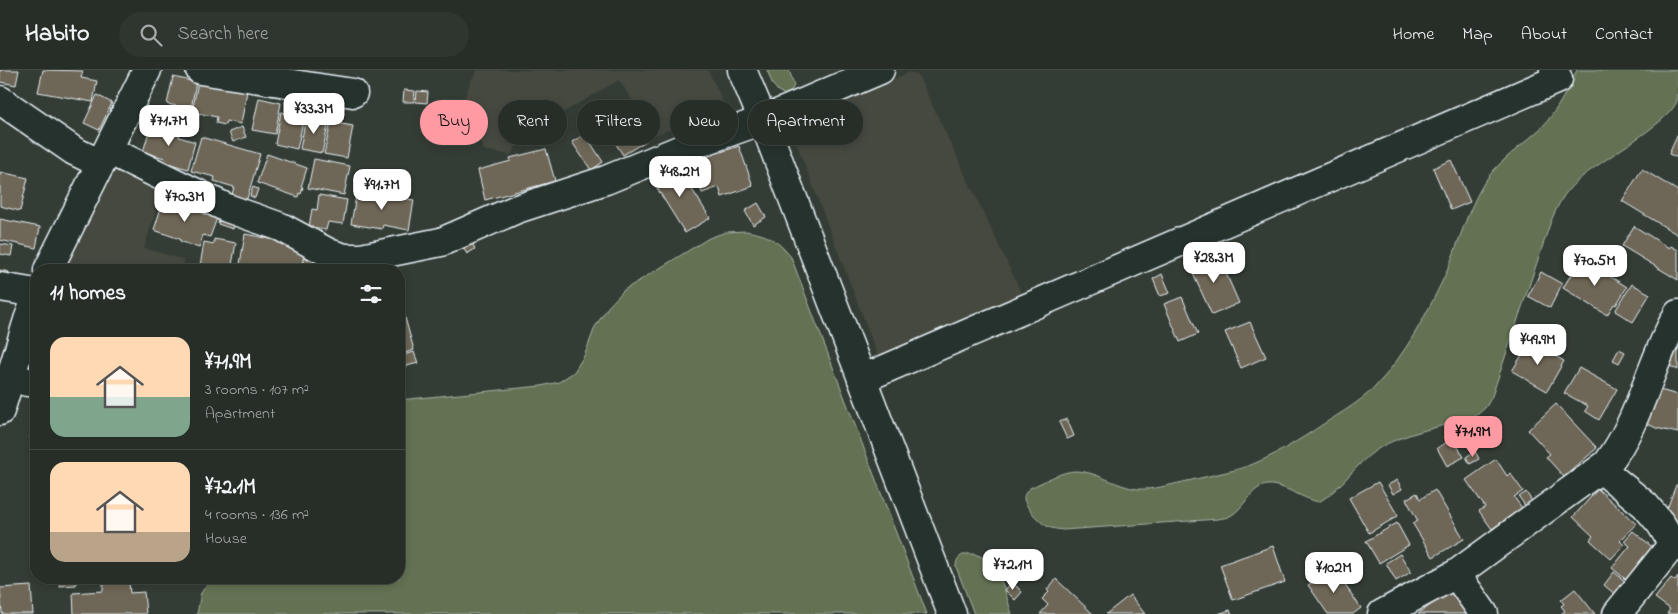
<!DOCTYPE html>
<meta charset="utf-8">
<style>
:root{--surface:#272e28;--page:#2f3630;--text:#f1f3f6;--muted:#a4a8a8;--line:#434a45;--accent:#ff9aa2}
body{margin:0;font-family:"Indie Flower",sans-serif;background:var(--page);color:var(--text);height:100vh;display:flex;flex-direction:column;font-size:19px;white-space:nowrap}
*{box-sizing:border-box;margin:0}
p{font-size:16px;color:var(--muted)}
.icon{flex:none;width:28px;height:28px;fill:none;stroke:currentColor;stroke-width:2;stroke-linecap:round;stroke-linejoin:round}
.map{position:relative;flex:1;overflow:hidden}
.panel{position:absolute;left:30px;top:194px;width:375px;height:320px;display:flex;flex-direction:column;background:var(--surface);border-radius:20px;box-shadow:0 2px 8px #0003,0 0 0 1px var(--line)}
.panel>*{flex:none}
.banner{position:absolute;left:420px;top:30px;width:475px;height:45px;display:flex;gap:10px}
.price{position:absolute;translate:-50% -42px;padding:0 11px;border-radius:10px;background:#fff;color:#222;font-size:16px;line-height:32px;filter:drop-shadow(0 1px 2px #0008)}
.price::after{content:'';position:absolute;left:50%;top:30px;width:15px;height:11px;margin-left:-8px;background:inherit;clip-path:polygon(0 0,100% 0,50% 100%)}
.price.on{background:var(--accent);color:#111}
ul{padding:0;list-style:none}
li{display:flex;align-items:center;gap:15px;height:125px;padding:0 20px}
li+li{border-top:1px solid var(--line)}
li span{display:grid;place-items:center;flex:none;width:140px;height:100px;border-radius:15px;color:#555}
li>.icon{margin-inline-start:auto}
span .icon{width:60px;height:60px;fill:#fffc;stroke-width:1}
li b{font-size:21px}
h2{display:flex;justify-content:space-between;align-items:center;height:60px;padding:0 20px;font-size:21px}
.pill{padding:0 18px;border-radius:22px;background:var(--surface);box-shadow:0 2px 8px #0003,0 0 0 1px var(--line);font-size:18px;line-height:45px}
.pill.on{background:var(--accent);color:#111}
header{display:flex;align-items:center;gap:30px;box-sizing:border-box;height:70px;padding:0 25px;background:var(--surface);border-bottom:1px solid var(--line)}
header strong{font-size:24px}
nav{display:flex;gap:28px;margin-inline-start:auto;font-size:18px}
.search{width:350px;height:45px;background:var(--page);display:flex;align-items:center;gap:12px;box-sizing:border-box;padding:0 18px;border-radius:28px;color:var(--muted);font-size:19px}
.map>svg:first-child{display:block}
.built{fill:#45493f}
.green{fill:#647253;stroke:#a6b2a6}
.building{fill:#6e6656;stroke:#e8f1f8}
.lines{fill:none;stroke-linecap:round;stroke-linejoin:round}
.minor-casing{stroke:#e8f1f8;stroke-width:31}
.minor{stroke:#26332d;stroke-width:28}
</style>
<header>
<strong>Habito</strong>
<div class="search"><svg class="icon" aria-label="search" viewBox="0 0 24 24"><circle cx="10" cy="10" r="6"/><path d="M15 15l6 6"/></svg>Search here</div>
<nav><a>Home</a><a>Map</a><a>About</a><a>Contact</a></nav>
</header>
<div class="map">
<svg width="1678" height="544" viewBox="0 0 1678 544">
<rect width="100%" height="100%" fill="#343d35"/>
<filter id="ink" filterUnits="userSpaceOnUse"><feTurbulence type="fractalNoise" baseFrequency=".02" numOctaves="2"/><feDisplacementMap in="SourceGraphic" scale="10" xChannelSelector="R" yChannelSelector="G"/><feConvolveMatrix kernelMatrix="1 2 1 2 8 2 1 2 1" color-interpolation-filters="sRGB"/></filter>
<g filter="url(#ink)">
<!-- built -->
<g class="built">
<polygon points="478,0 708,0 726,38 655,65 619,10 526,64 510,85 484,80 463,33 471,10"/>
<polygon points="910,2 918,5 1022,224 1019,232 885,289 878,286 791,59 795,51"/>
<polygon points="115,95 163,118 144,178 184,190 184,200 63,200"/>
</g>
<!-- green -->
<g class="green">
<polygon points="767,0 789,0 794,15 791,22 785,25 778,21 773,15"/>
<path d="M1577 0H1678C1678 9 1678 22 1677 31 1668 56 1592 93 1570 118 1562 127 1556 139 1551 151L1492 326 1486 337 1477 345C1446 357 1403 362 1376 380 1355 395 1341 419 1319 432 1303 429 1288 417 1272 415 1251 413 1246 438 1230 446 1227 448 1222 448 1218 449L1063 460C1058 459 1051 459 1047 456 1040 453 1024 436 1024 428 1024 424 1027 421 1030 418 1044 412 1061 401 1076 401 1096 401 1117 417 1138 419 1153 420 1169 415 1183 412 1200 408 1218 404 1235 400 1264 392 1288 377 1313 361 1333 347 1357 335 1375 317 1405 286 1429 240 1447 201 1459 172 1467 141 1484 113 1498 91 1522 76 1541 58 1557 42 1567 20 1577 0Z"/>
<path d="M746 161C769 165 776 169 791 187L927 544H197L201 523 212 508H399V330L541 316 559 312 574 302 585 284 595 257 608 237 624 220 709 168 726 162Z"/>
<path d="M965 484C998 481 1004 520 1012 544H974L956 497C956 490 958 487 965 484Z"/>
</g>
<!-- building -->
<g class="building">
<polygon points="0,0 19,0 16,15 0,12"/>
<polygon points="43,0 83,1 81,8 97,11 93,32 38,22"/>
<polygon points="173,7 196,12 191,39 167,34"/>
<polygon points="198,12 247,21 241,54 226,51 225,55 216,53 217,47 192,42"/>
<polygon points="404,20 415,21 414,32 403,32"/>
<polygon points="417,21 428,22 427,33 416,32"/>
<polygon points="97,25 112,33 99,60 84,53"/>
<polygon points="259,28 281,33 275,64 252,60"/>
<polygon points="281,42 304,47 297,79 275,74"/>
<polygon points="306,47 329,51 322,83 300,79"/>
<polygon points="331,52 353,56 347,88 324,84"/>
<polygon points="635,54 646,71 623,85 612,68"/>
<polygon points="151,55 180,63 179,67 195,72 188,99 164,92 165,88 143,82"/>
<polygon points="242,57 246,67 233,72 229,62"/>
<polygon points="585,64 603,92 591,100 572,72"/>
<polygon points="1678,64 1678,88 1669,84"/>
<polygon points="201,67 260,84 246,132 231,128 234,117 214,111 215,107 191,101"/>
<polygon points="739,76 753,116 722,127 719,117 702,123 691,92"/>
<polygon points="546,79 555,111 485,130 478,100 511,91 510,88"/>
<polygon points="267,84 307,98 301,117 303,117 301,124 299,123 298,127 257,113"/>
<polygon points="314,89 350,96 344,125 308,118"/>
<polygon points="1451,90 1470,132 1451,140 1433,98"/>
<polygon points="675,92 710,148 685,163 650,107"/>
<polygon points="1642,99 1678,121 1678,165 1622,131"/>
<polygon points="0,102 28,108 20,141 0,136"/>
<polygon points="253,117 258,119 255,128 250,126"/>
<polygon points="357,121 414,130 409,160 383,155 382,159 351,154"/>
<polygon points="319,125 347,130 343,154 328,152 326,160 309,157 312,139 317,140"/>
<polygon points="164,128 209,142 208,145 217,148 210,167 203,165 199,178 180,171 180,169 154,160"/>
<polygon points="758,133 766,147 753,155 745,141"/>
<polygon points="220,147 235,153 233,159 218,154"/>
<polygon points="0,149 40,157 36,178 0,170"/>
<polygon points="1634,156 1669,178 1671,176 1678,180 1678,210 1622,176"/>
<polygon points="245,164 295,174 305,179 301,200 239,200"/>
<polygon points="214,169 236,173 231,200 206,200 207,197 200,196 204,172 214,174"/>
<polygon points="471,171 475,179 467,184 462,176"/>
<polygon points="0,174 13,176 11,186 0,184"/>
<polygon points="1217,183 1239,233 1212,245 1189,195"/>
<polygon points="304,188 322,192 321,200 302,200"/>
<polygon points="1581,188 1627,217 1616,235 1614,234 1607,245 1563,218"/>
<polygon points="0,200 9,202 7,213 0,212"/>
<polygon points="1541,202 1562,214 1550,238 1528,226"/>
<polygon points="1162,204 1170,223 1160,226 1153,209"/>
<polygon points="1632,214 1650,224 1633,252 1615,241"/>
<polygon points="399,226 414,280 399,285"/>
<polygon points="1182,227 1198,264 1180,272 1164,234"/>
<polygon points="1250,252 1266,287 1241,298 1225,262"/>
<polygon points="1530,272 1564,291 1547,321 1512,301"/>
<polygon points="1678,277 1678,300 1668,295"/>
<polygon points="1619,279 1625,282 1619,293 1613,290"/>
<polygon points="414,282 418,293 403,297 400,286"/>
<polygon points="1579,298 1617,319 1599,350 1585,341 1588,336 1564,323"/>
<polygon points="1656,319 1678,325 1678,363 1656,358 1642,351"/>
<polygon points="1556,334 1597,378 1564,407 1546,387 1550,384 1528,360"/>
<polygon points="34,337 36,337 36,369 30,368"/>
<polygon points="1067,349 1074,366 1067,369 1059,352"/>
<polygon points="1453,369 1464,387 1447,396 1437,378"/>
<polygon points="1475,381 1479,389 1470,394 1466,387"/>
<polygon points="1496,389 1507,406 1510,403 1523,421 1514,427 1522,438 1492,459 1479,441 1485,437 1466,410"/>
<polygon points="1397,410 1402,419 1393,424 1388,415"/>
<polygon points="1378,412 1398,446 1369,463 1349,428"/>
<polygon points="1676,415 1678,415 1678,463 1664,447"/>
<polygon points="1598,419 1636,454 1620,471 1624,475 1611,489 1590,470 1593,466 1573,447"/>
<polygon points="1435,420 1464,469 1433,487 1413,454 1418,451 1406,429 1417,423 1420,429"/>
<polygon points="1526,422 1535,436 1529,441 1519,427"/>
<polygon points="1397,453 1409,475 1379,493 1366,471"/>
<polygon points="1633,461 1656,480 1630,513 1612,498 1630,476 1624,471"/>
<polygon points="1273,476 1285,512 1233,530 1220,495"/>
<polygon points="1400,484 1411,502 1396,511 1386,493"/>
<polygon points="1333,498 1361,538 1353,544 1328,544 1308,515"/>
<polygon points="1614,502 1627,513 1617,526 1604,515"/>
<polygon points="1678,507 1678,544 1667,544 1670,539 1655,528 1671,508 1675,511"/>
<polygon points="59,508 76,508 76,515 60,516"/>
<polygon points="1056,509 1093,544 1040,544 1048,535 1042,529 1049,522 1047,520"/>
<polygon points="129,512 130,523 144,522 146,544 74,544 73,523 103,521 103,514"/>
<polygon points="1012,512 1022,522 1015,530 1005,520"/>
<polygon points="31,516 33,544 2,544 0,518"/>
<polygon points="1453,519 1470,544 1418,544"/>
<polygon points="1575,519 1595,544 1561,544 1565,541 1561,536 1564,534 1561,530"/>
<polygon points="1130,525 1145,544 1106,544"/>
<polygon points="1230,540 1232,544 1218,544"/>
</g>
<g class="lines">
<!-- minor casing -->
<g class="minor-casing">
<g id="minor">
<polyline points="200,0 353,23"/>
<polyline points="742,0 763,50 952,544"/>
<polyline points="0,30 74,81 101,94"/>
<polyline points="108,80 227,138 281,157 329,183 345,188 361,188 441,172 517,139 606,110 679,80 763,50 880,0"/>
<polyline points="48,200 147,0"/>
<polyline points="0,217 36,223"/>
<polyline points="10,306 27,312 36,312"/>
<polyline points="862,309 1558,9 1554,0"/>
<polyline points="0,341 28,250 36,229"/>
<polyline points="1601,399 1645,435 1661,454 1673,474 1678,477"/>
<polyline points="1456,504 1484,544"/>
<path d="M1382 544 1456 504 1607 394C1641 350 1650 292 1678 244"/>
<polyline points="1617,544 1673,474"/>
</g>
</g>
<!-- minor -->
<use href="#minor" class="minor"/>
</g>
</g>
</svg>
<b class="price" style="left:314px;top:65px">¥33.3M</b>
<b class="price" style="left:169px;top:77px">¥71.7M</b>
<b class="price" style="left:680px;top:128px">¥48.2M</b>
<b class="price" style="left:382px;top:141px">¥91.7M</b>
<b class="price" style="left:185px;top:153px">¥70.3M</b>
<b class="price" style="left:1214px;top:214px">¥28.3M</b>
<b class="price" style="left:1595px;top:217px">¥70.5M</b>
<b class="price" style="left:1538px;top:296px">¥49.9M</b>
<b class="price on" style="left:1473px;top:388px">¥71.9M</b>
<b class="price" style="left:1013px;top:521px">¥72.1M</b>
<b class="price" style="left:1334px;top:524px">¥102M</b>
<div class="banner">
<a class="pill on">Buy</a>
<a class="pill">Rent</a>
<a class="pill">Filters</a>
<a class="pill">New</a>
<a class="pill">Apartment</a>
</div>
<section class="panel">
<h2>11 homes<svg class="icon" aria-label="filters" viewBox="0 0 24 24"><path d="M4 7h16M4 17h16"/><circle cx="9" cy="7" r="2"/><circle cx="15" cy="17" r="2"/></svg></h2>
<ul>
<li><span style="background:linear-gradient(#ffd9b3 60%,#7fa58c 0)"><svg class="icon" aria-label="home" viewBox="0 0 24 24"><path d="M3 11l9-7 9 7M6 9v11h12V9"/></svg></span><div><b>¥71.9M</b><p>3 rooms · 107 m²</p><p>Apartment</p></div></li>
<li><span style="background:linear-gradient(#ffd9b3 70%,#b9a48a 0)"><svg class="icon" aria-label="home" viewBox="0 0 24 24"><path d="M3 11l9-7 9 7M6 9v11h12V9"/></svg></span><div><b>¥72.1M</b><p>4 rooms · 136 m²</p><p>House</p></div></li>
</ul>
</section>
</div>
